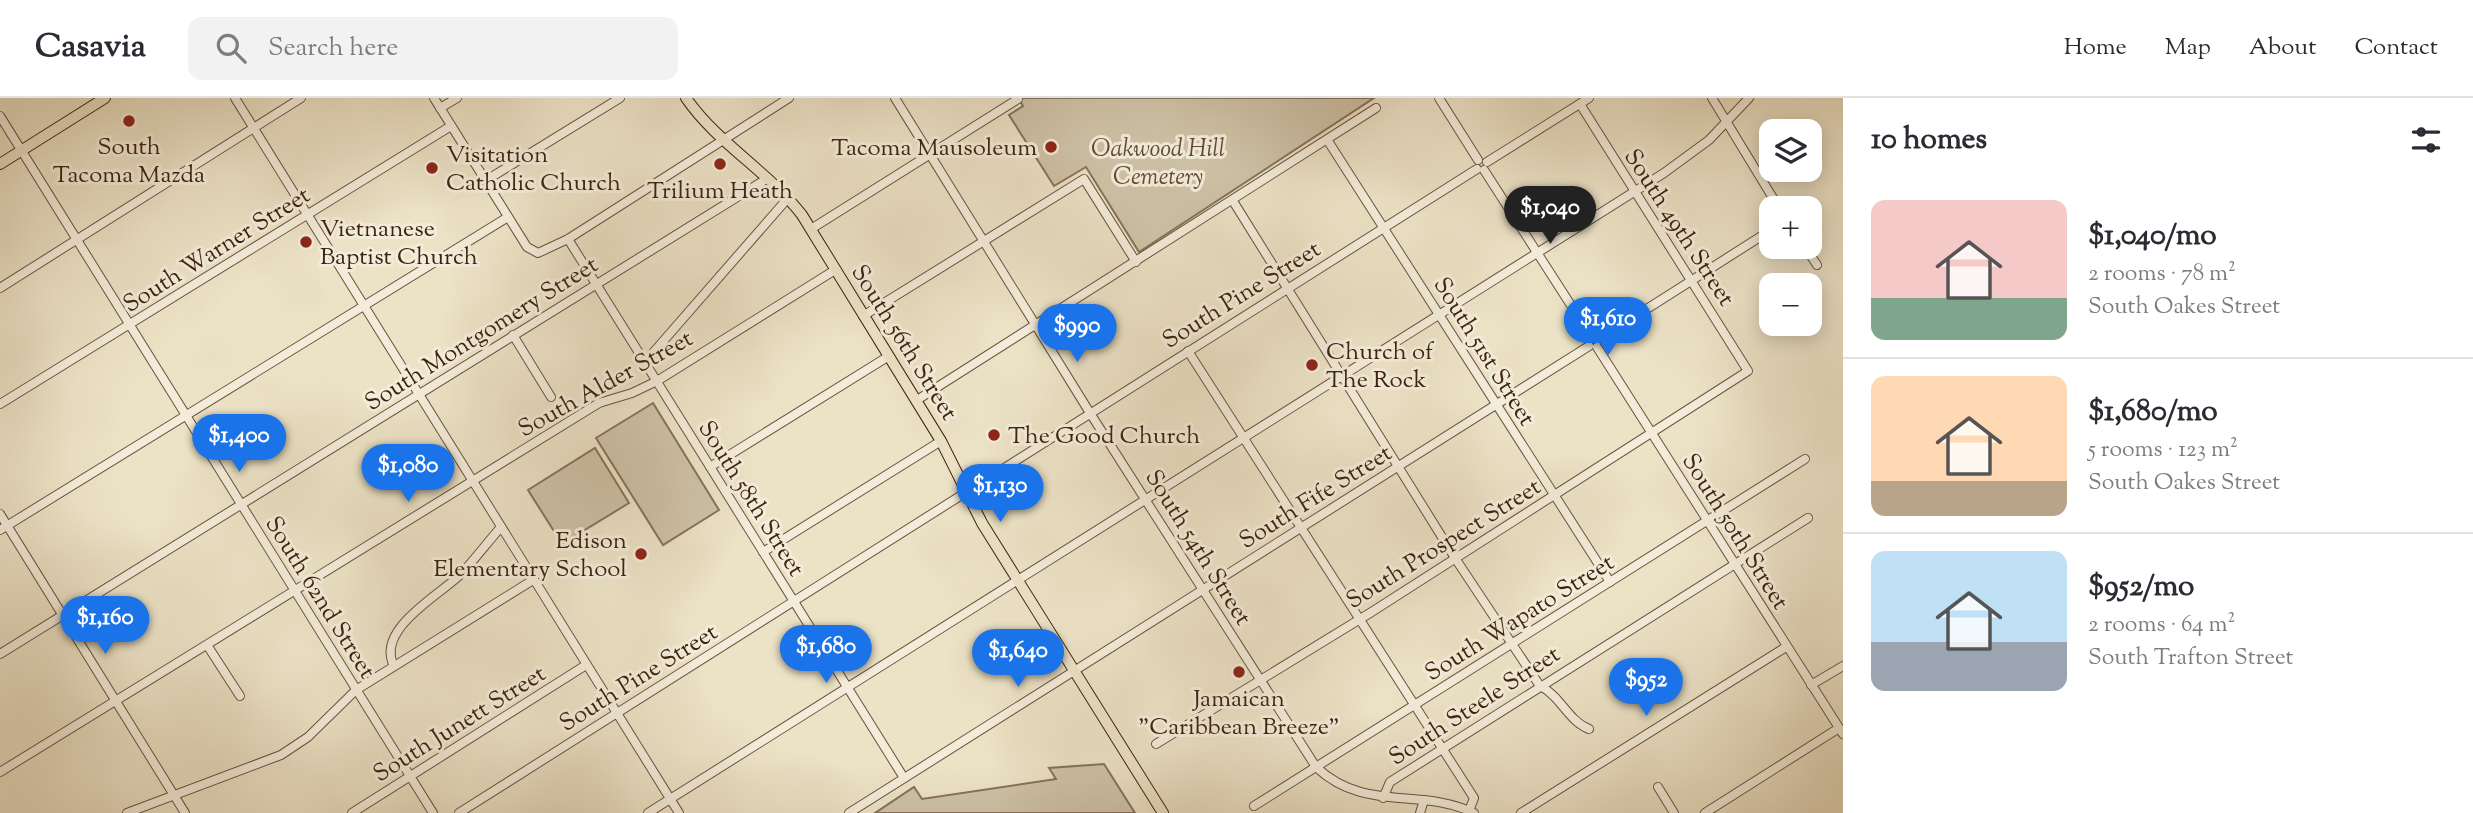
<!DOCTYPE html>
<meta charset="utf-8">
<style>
:root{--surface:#fff;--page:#f2f2f3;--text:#2b2b33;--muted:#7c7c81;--line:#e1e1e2;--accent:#1a73e8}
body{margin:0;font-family:"Sorts Mill Goudy",serif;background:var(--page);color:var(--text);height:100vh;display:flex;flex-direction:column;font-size:26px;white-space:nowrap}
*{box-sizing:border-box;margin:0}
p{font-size:23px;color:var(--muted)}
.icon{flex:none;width:38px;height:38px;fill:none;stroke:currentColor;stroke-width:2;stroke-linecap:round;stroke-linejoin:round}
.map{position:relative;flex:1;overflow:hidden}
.panel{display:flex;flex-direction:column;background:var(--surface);width:630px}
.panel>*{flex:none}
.controls{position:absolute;left:1759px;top:21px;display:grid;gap:14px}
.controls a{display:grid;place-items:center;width:63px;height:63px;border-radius:14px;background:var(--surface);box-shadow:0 4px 18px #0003;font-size:35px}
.price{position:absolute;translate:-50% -60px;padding:0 16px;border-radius:24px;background:var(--accent);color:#fff;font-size:23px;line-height:46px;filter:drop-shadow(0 2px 4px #0008)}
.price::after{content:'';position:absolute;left:50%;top:42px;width:21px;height:16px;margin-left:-10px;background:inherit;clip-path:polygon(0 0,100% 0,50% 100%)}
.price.on{background:#222;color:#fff}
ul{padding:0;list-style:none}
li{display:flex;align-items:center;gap:21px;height:175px;padding:0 28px}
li+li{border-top:2px solid var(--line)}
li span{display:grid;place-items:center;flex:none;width:196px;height:140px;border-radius:14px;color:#555}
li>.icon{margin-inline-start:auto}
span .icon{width:84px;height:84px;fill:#fffc;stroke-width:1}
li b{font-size:30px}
h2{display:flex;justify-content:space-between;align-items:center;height:84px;padding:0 28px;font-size:30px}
header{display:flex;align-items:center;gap:42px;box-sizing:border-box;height:98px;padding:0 35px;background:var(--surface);border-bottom:2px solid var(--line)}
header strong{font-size:33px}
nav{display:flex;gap:38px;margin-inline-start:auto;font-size:24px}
.search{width:490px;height:63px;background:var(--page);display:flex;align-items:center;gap:18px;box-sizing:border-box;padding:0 24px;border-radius:14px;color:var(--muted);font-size:26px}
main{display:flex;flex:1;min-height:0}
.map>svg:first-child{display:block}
.green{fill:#cec2a7;stroke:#86725a;stroke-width:2}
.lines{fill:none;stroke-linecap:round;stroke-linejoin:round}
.minor-casing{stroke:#6a533c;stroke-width:10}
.major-casing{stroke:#3e230e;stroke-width:12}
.minor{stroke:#f3ecda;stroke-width:8}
.major{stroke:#ece2c6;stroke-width:10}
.poi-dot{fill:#8f2418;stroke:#f3ecda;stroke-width:2.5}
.labels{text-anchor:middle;stroke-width:6;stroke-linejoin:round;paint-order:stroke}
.poi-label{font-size:24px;fill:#3e230e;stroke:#f3ecda;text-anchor:start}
.park-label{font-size:24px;font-style:italic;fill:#624b34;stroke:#f3ecda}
.street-label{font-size:24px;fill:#3e230e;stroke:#f3ecda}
</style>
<header>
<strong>Casavia</strong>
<div class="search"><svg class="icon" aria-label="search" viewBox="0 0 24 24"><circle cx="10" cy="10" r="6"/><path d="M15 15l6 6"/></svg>Search here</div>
<nav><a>Home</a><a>Map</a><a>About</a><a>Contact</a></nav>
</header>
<main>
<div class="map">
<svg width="1843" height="715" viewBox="0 0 1843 715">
<rect width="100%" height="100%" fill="#ece2c6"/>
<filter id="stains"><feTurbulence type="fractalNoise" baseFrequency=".00286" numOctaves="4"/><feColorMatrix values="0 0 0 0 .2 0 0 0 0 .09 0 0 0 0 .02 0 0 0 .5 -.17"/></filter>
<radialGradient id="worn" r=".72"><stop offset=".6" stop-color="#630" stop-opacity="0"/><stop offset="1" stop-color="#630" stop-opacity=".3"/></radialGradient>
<!-- green -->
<g class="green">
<polygon points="1018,0 1374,0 1139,154 1086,69 1054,88 1009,17 1023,8"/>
<polygon points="653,305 719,412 663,447 596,340"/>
<polygon points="595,350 629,405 562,446 528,392"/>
<polygon points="1104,666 1135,715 875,715 914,689 922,701 1056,681 1049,670"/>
</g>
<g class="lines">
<!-- minor casing -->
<g class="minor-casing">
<g id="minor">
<polyline points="235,0 679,715"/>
<polyline points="434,0 527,149 538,155 568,141 789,0"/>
<path d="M895 0 1090 315 1316 669C1365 715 1420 689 1474 715"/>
<polyline points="1439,0 1478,62"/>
<polyline points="1712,0 1779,110"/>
<polyline points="440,10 457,0"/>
<polyline points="0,18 433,715"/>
<polyline points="1328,43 1610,484"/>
<polyline points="1487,64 1589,0"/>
<polyline points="1484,72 1592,240"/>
<polyline points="485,83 620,0"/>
<path d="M1233 103 1455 460 1540 588C1561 598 1567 622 1589 631"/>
<polyline points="811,131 1018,1"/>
<polyline points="568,141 904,680"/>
<polyline points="1805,149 1817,167"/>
<polyline points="0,190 301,0"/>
<polyline points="863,218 1084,81 1136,164"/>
<polyline points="513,237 551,299"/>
<polyline points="1598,242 1771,132"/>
<polyline points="1597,249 1843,636"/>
<polyline points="1188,253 1474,700 1469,713"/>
<polyline points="645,264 788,100"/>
<polyline points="917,302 1376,10"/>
<polyline points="0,306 451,28"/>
<polyline points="710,369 889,258"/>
<polyline points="0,416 185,715"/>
<polyline points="0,432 508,119"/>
<polyline points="763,454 941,343"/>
<polyline points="207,547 240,598"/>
<polyline points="0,556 768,80"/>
<path d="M394 568C375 531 440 497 461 476 475 461 487 445 501 429"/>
<polyline points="1811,587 1843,568"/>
<polyline points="1156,646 1370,515 1748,273 1580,6"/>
<polyline points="0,674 599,305 632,295 657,283 835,172"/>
<polyline points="1658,689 1674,715"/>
<polyline points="1383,700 1390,684 1808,420"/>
<polyline points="1254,708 1805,361"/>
<polyline points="127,715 281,657 308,639 356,592 533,482"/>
<polyline points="352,715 586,567"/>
<polyline points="459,715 1477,71"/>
<polyline points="648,715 1664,75 1709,42 1749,0"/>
<polyline points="849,715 1589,248"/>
<polyline points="1420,715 1424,702"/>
<polyline points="1521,715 1786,549"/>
<polyline points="1705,715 1839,630"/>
</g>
</g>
<!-- major casing -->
<g class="major-casing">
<g id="major">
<path d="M686 0C718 46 768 73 802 117L941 343 982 425 1163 715"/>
<polyline points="0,66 105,0"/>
</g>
</g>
<!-- minor -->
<use href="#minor" class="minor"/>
<!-- major -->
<use href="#major" class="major"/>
</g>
<!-- markers -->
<g class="poi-dot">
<circle cx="129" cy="23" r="7"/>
<circle cx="1051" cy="49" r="7"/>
<circle cx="720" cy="66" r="7"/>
<circle cx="432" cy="70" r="7"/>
<circle cx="306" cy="144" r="7"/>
<circle cx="1312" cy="267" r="7"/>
<circle cx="994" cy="337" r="7"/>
<circle cx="641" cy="456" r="7"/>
<circle cx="1239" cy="574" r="7"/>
</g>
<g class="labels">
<!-- poi labels -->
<g class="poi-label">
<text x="129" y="56" text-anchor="middle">South<tspan x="129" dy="28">Tacoma Mazda</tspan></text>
<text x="1037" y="57" text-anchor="end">Tacoma Mausoleum</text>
<text x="446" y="64">Visitation<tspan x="446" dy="28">Catholic Church</tspan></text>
<text x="720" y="100" text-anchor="middle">Trilium Heath</text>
<text x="320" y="138">Vietnanese<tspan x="320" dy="28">Baptist Church</tspan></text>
<text x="1326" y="261">Church of<tspan x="1326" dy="28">The Rock</tspan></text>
<text x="1008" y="345">The Good Church</text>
<text x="627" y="450" text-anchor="end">Edison<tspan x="627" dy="28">Elementary School</tspan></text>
<text x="1239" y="608" text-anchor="middle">Jamaican<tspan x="1239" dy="28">"Caribbean Breeze"</tspan></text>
</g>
<!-- park labels -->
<g class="park-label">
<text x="1158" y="58">Oakwood Hill<tspan x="1158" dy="28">Cemetery</tspan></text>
</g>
<!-- street labels -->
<g class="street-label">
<text transform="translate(1680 129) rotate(57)" y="8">South 49th Street</text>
<text transform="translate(216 151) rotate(-32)" y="8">South Warner Street</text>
<text transform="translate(1241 196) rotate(-32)" y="8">South Pine Street</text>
<text transform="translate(481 235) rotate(-32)" y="8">South Montgomery Street</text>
<text transform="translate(905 244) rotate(58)" y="8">South 56th Street</text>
<text transform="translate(1485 253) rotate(58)" y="8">South 51st Street</text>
<text transform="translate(605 285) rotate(-29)" y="8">South Alder Street</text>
<text transform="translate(1315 398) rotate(-32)" y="8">South Fife Street</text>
<text transform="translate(752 400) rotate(58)" y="8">South 58th Street</text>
<text transform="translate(1736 433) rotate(58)" y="8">South 50th Street</text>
<text transform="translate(1443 445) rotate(-32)" y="8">South Prospect Street</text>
<text transform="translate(1199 449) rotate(58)" y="8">South 54th Street</text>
<text transform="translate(321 499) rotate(58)" y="8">South 62nd Street</text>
<text transform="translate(1519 519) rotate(-32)" y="8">South Wapato Street</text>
<text transform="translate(638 579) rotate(-32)" y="8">South Pine Street</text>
<text transform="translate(1474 607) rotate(-33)" y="8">South Steele Street</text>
<text transform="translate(459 625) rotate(-32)" y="8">South Junett Street</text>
</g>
</g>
<rect width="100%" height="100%" filter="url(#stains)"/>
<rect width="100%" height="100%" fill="url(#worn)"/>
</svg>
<div class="controls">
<a><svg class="icon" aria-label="layers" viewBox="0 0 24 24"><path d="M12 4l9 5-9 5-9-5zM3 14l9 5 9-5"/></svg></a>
<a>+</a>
<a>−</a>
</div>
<b class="price on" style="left:1550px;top:148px">$1,040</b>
<b class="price" style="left:1608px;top:259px">$1,610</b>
<b class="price" style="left:1077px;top:266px">$990</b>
<b class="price" style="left:239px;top:376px">$1,400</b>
<b class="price" style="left:408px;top:406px">$1,080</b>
<b class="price" style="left:1000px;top:426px">$1,130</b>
<b class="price" style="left:105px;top:558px">$1,160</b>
<b class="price" style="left:826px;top:587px">$1,680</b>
<b class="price" style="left:1018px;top:591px">$1,640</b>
<b class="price" style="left:1646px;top:620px">$952</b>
</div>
<section class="panel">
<h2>10 homes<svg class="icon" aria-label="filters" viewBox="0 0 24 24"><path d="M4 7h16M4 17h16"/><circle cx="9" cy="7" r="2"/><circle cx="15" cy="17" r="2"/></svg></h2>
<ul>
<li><span style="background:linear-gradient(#f6c9c9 70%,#7fa58c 0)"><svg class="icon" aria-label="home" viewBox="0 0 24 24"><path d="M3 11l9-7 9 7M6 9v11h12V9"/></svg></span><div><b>$1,040/mo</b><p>2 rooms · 78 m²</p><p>South Oakes Street</p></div></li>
<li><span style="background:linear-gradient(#ffd9b3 75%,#b9a48a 0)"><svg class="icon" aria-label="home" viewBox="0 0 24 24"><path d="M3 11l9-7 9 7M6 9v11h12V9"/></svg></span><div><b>$1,680/mo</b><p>5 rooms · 123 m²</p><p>South Oakes Street</p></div></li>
<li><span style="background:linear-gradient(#bfe0f5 65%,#9aa5b1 0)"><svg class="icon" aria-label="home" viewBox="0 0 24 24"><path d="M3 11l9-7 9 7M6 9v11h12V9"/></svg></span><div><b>$952/mo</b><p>2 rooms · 64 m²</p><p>South Trafton Street</p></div></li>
</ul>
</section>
</main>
